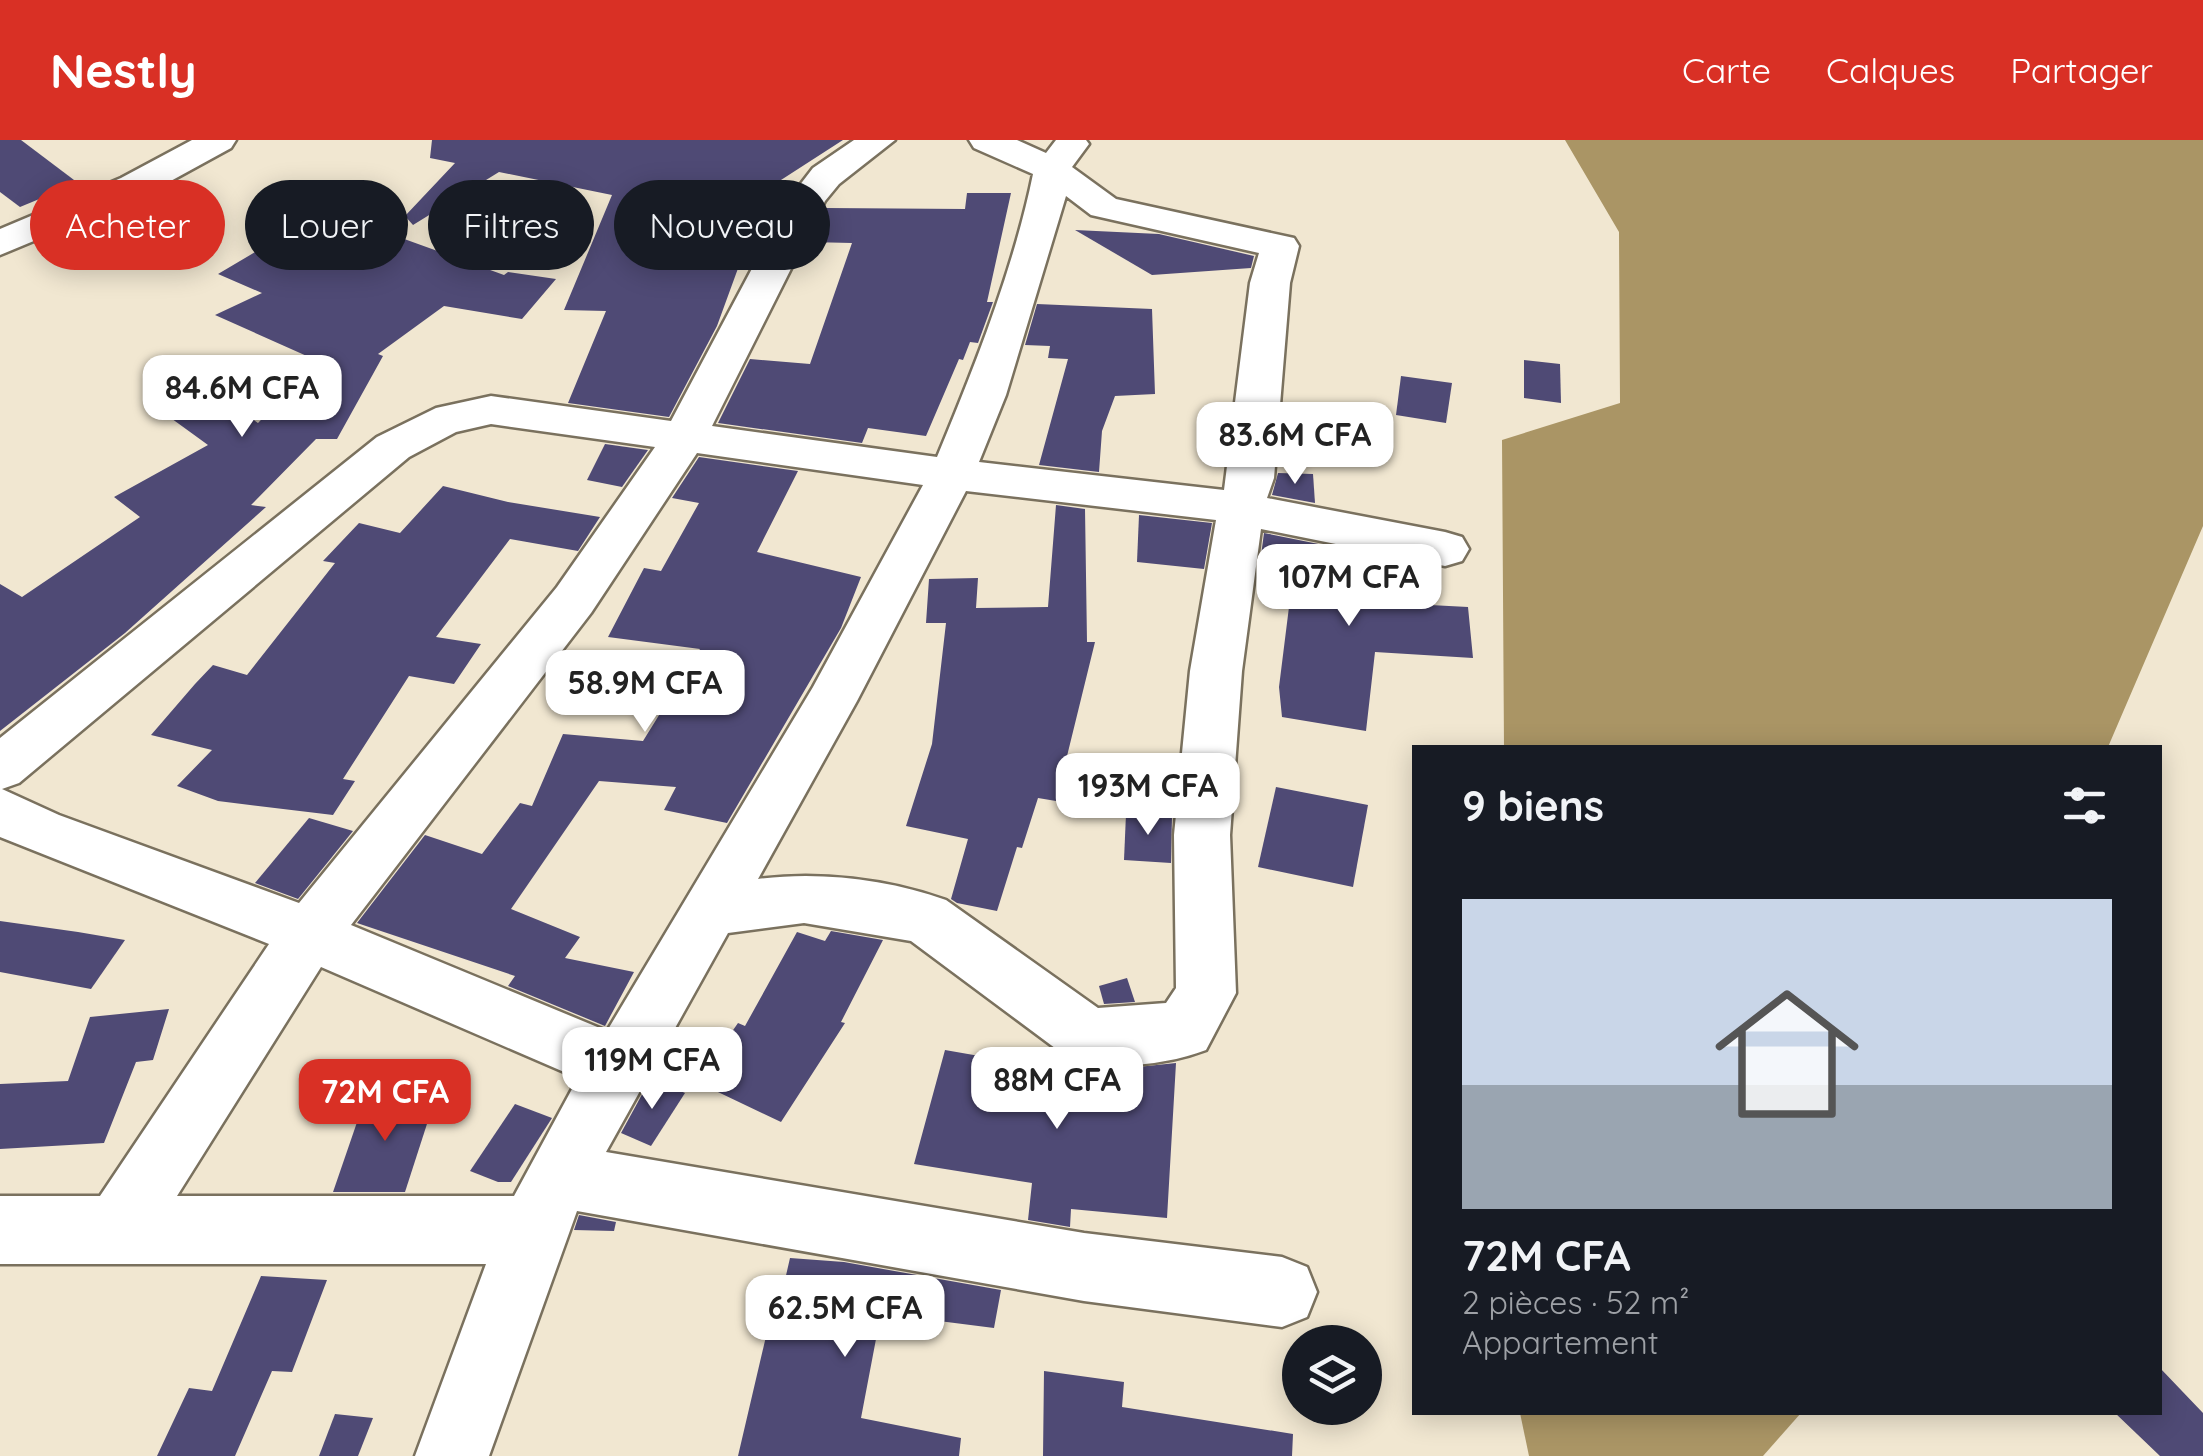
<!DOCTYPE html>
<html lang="fr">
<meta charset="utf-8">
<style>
:root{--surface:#171b24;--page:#242831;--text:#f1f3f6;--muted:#9ea1a6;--accent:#d93025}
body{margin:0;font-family:Quicksand,sans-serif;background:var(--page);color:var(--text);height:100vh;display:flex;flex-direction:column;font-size:38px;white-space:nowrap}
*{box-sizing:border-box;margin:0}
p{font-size:32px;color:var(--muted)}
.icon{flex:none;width:55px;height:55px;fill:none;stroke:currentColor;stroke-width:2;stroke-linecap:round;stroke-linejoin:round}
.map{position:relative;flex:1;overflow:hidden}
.panel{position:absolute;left:1412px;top:605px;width:750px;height:670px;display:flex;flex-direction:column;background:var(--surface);border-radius:0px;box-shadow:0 5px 25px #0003}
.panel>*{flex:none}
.guide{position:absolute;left:30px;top:40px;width:950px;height:90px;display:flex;gap:20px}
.controls{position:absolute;left:1282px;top:1185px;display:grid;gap:20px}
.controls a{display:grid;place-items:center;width:100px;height:100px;border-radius:50%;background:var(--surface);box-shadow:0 5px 25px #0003;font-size:50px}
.price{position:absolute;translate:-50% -85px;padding:0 22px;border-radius:20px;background:#fff;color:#222;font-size:32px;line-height:65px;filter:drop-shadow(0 2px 5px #0008)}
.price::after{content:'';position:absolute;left:50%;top:60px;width:30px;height:22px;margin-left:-15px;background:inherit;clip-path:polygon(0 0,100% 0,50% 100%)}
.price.active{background:var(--accent);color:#fff}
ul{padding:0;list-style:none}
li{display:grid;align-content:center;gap:20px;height:530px;padding:0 50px}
li span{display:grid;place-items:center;height:310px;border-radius:0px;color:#555}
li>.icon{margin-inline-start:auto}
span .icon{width:180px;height:180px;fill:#fffc;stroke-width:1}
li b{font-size:42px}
h2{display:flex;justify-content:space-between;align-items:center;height:120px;padding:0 50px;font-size:42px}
.pill{padding:0 35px;border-radius:45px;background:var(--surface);box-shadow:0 5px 25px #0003;font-size:35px;line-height:90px}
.pill.active{background:var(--accent);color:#fff}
header{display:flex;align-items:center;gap:60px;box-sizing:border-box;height:140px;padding:0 50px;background:var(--accent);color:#fff}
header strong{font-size:48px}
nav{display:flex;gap:55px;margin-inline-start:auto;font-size:35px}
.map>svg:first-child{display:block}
.water{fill:#aa9565}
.building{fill:#4f4a75}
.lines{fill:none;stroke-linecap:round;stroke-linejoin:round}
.minor-casing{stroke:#7a715e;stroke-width:5}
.minor{fill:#fff;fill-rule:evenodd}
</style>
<header>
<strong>Nestly</strong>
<nav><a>Carte</a><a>Calques</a><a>Partager</a></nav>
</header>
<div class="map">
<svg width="2203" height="1316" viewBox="0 0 2203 1316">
<rect width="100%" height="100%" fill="#f1e7d1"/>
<!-- water -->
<g class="water">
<polygon points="1565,0 2203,0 2203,386 2108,607 1504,607 1502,300 1620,263 1619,92"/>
<polygon points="1520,1273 1520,1272 1801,1273 1763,1316 1529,1316"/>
</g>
<!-- building -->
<g class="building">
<polygon points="0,0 21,0 78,43 20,67 0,52"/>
<polygon points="432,0 843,0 747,62 782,65 762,101 748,101 717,186 669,277 568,263 606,171 564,170 612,55 499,32 413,85 405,76 455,23 430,18"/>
<polygon points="967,53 1011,53 987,162 993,162 978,203 970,202 963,220 959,219 926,296 868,288 862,303 718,283 750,219 810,224 852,103 809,102 826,68 965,69"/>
<polygon points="371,87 504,135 508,132 556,139 522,179 444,166 378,214 383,216 337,299 316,299 251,365 266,367 125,493 0,591 0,444 22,457 140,377 114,357 208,305 146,260 190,236 258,283 318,221 215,175 262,153 218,134 262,108 303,125"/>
<polygon points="1075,90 1159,94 1254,116 1251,128 1152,135"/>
<polygon points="1037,164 1152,169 1155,254 1115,256 1102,291 1099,332 1039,325 1068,219 1048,218 1050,206 1025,205"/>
<polygon points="1524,220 1560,224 1561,263 1524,258"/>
<polygon points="1401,236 1452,243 1446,283 1396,275"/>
<polygon points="605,304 648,310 622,347 587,340"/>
<polygon points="699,317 798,331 757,412 861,437 841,488 727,683 664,670 676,647 599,641 511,769 580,797 565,818 634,832 605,886 508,846 515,836 357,783 425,695 482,714 520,663 532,666 563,594 643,601 700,509 608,497 644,428 661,431 699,363 672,358"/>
<polygon points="1278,333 1313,334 1315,363 1272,355"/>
<polygon points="443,346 508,362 600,377 578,411 510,399 436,497 481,504 454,544 409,536 343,639 355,641 333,675 218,661 177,646 212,610 151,595 195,544 213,525 247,535 335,423 323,421 359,383 400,393"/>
<polygon points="1056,365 1085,369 1087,502 1095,502 1056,661 1038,658 1022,708 1017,707 997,771 957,763 951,759 968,699 906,686 932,604 946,483 926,483 929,439 978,438 976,468 1048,467"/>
<polygon points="1139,375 1212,383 1204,429 1137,422"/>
<polygon points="1264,393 1393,419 1392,463 1468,467 1473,518 1375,512 1366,591 1282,577 1279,547 1293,435 1259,431"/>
<polygon points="1276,647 1368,665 1353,747 1258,727"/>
<polygon points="1126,674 1172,676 1171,723 1124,720"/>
<polygon points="309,678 353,691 298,759 255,743"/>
<polygon points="0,781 78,792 125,800 91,849 0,832"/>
<polygon points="831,791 883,800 841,882 845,883 781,982 697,942 738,883 745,886 797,792 825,801"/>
<polygon points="1127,838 1135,862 1104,864 1099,846"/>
<polygon points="169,869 153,920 136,922 104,1003 0,1009 0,944 68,941 90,877"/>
<polygon points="945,910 1037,926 1040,915 1118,929 1176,923 1167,1078 1071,1069 1070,1087 1028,1080 1032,1043 914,1024"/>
<polygon points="651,938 685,953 651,1006 621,993"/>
<polygon points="366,956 436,956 405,1052 333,1052"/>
<polygon points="515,964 552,978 511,1042 498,1042 470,1031"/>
<polygon points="579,1075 616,1082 614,1091 574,1090"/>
<polygon points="790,1118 844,1122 1001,1150 994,1188 884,1174 880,1178 861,1278 961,1298 959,1316 738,1316 767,1192 773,1192"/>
<polygon points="261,1136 327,1140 292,1232 272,1231 235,1316 157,1316 189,1248 212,1251"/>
<polygon points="2160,1228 2203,1273 2203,1316 2160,1316 2114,1272 2160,1272"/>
<polygon points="1044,1231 1124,1242 1122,1267 1293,1294 1292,1316 1043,1316"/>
<polygon points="335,1274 373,1278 358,1316 319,1316"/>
</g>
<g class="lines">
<!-- minor casing -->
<g class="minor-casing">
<g id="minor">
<polygon points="192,0 236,0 231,8 147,54 0,115 0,89 121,38"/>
<path d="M854 0H895L839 44 825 61 712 286 937 317C974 228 1014 128 1033 34L974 8 969 0H1017L1046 13 1056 0H1086L1089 4 1072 27 1116 59 1294 98 1299 106 1290 143 1274 338 1267 358 1445 392 1462 397 1469 409 1462 421 1445 426 1261 389 1242 531 1230 695 1236 853 1206 910C1167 925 1106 932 1067 917L911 801 804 783 728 793 606 1012 1084 1093 1282 1117 1307 1127 1317 1152 1307 1177 1282 1187 1084 1161 577 1071 489 1316H415L486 1124H0V1056H100L269 804 0 697V598L377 297 436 268 491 256 671 281 789 59 813 28ZM1066 56 1091 75 1259 113 1250 143 1224 350 979 322 1006 255ZM491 284 655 307 557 447 299 763 59 675 2 649 19 643 409 317 456 292ZM697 313 923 345 813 547 607 891 351 785 591 473ZM966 351 1216 380 1190 531 1174 695 1176 848 1166 863 1098 868 946 760C888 739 818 731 758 739L857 561ZM321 827 578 938 514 1056H177Z"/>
</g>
</g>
<!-- minor -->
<use href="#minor" class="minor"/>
</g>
</svg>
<div class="controls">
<a><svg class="icon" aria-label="layers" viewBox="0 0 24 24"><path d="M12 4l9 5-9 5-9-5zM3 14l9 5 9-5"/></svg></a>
</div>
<b class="price" style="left:242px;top:300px">84.6M CFA</b>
<b class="price" style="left:1295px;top:347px">83.6M CFA</b>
<b class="price" style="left:1349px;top:489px">107M CFA</b>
<b class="price" style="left:645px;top:595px">58.9M CFA</b>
<b class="price" style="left:1148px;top:698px">193M CFA</b>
<b class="price" style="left:652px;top:972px">119M CFA</b>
<b class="price" style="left:1057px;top:992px">88M CFA</b>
<b class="price active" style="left:385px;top:1004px">72M CFA</b>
<b class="price" style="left:845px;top:1220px">62.5M CFA</b>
<div class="guide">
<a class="pill active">Acheter</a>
<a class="pill">Louer</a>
<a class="pill">Filtres</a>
<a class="pill">Nouveau</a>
</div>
<section class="panel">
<h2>9 biens<svg class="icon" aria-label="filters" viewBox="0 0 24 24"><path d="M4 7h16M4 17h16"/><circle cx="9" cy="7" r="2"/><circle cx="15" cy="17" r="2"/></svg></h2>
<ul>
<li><span style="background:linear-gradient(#c9d6e8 60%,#9aa5b1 0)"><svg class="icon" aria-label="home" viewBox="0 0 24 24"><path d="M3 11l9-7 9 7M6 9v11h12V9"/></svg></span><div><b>72M CFA</b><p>2 pièces · 52 m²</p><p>Appartement</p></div></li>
</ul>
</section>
</div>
